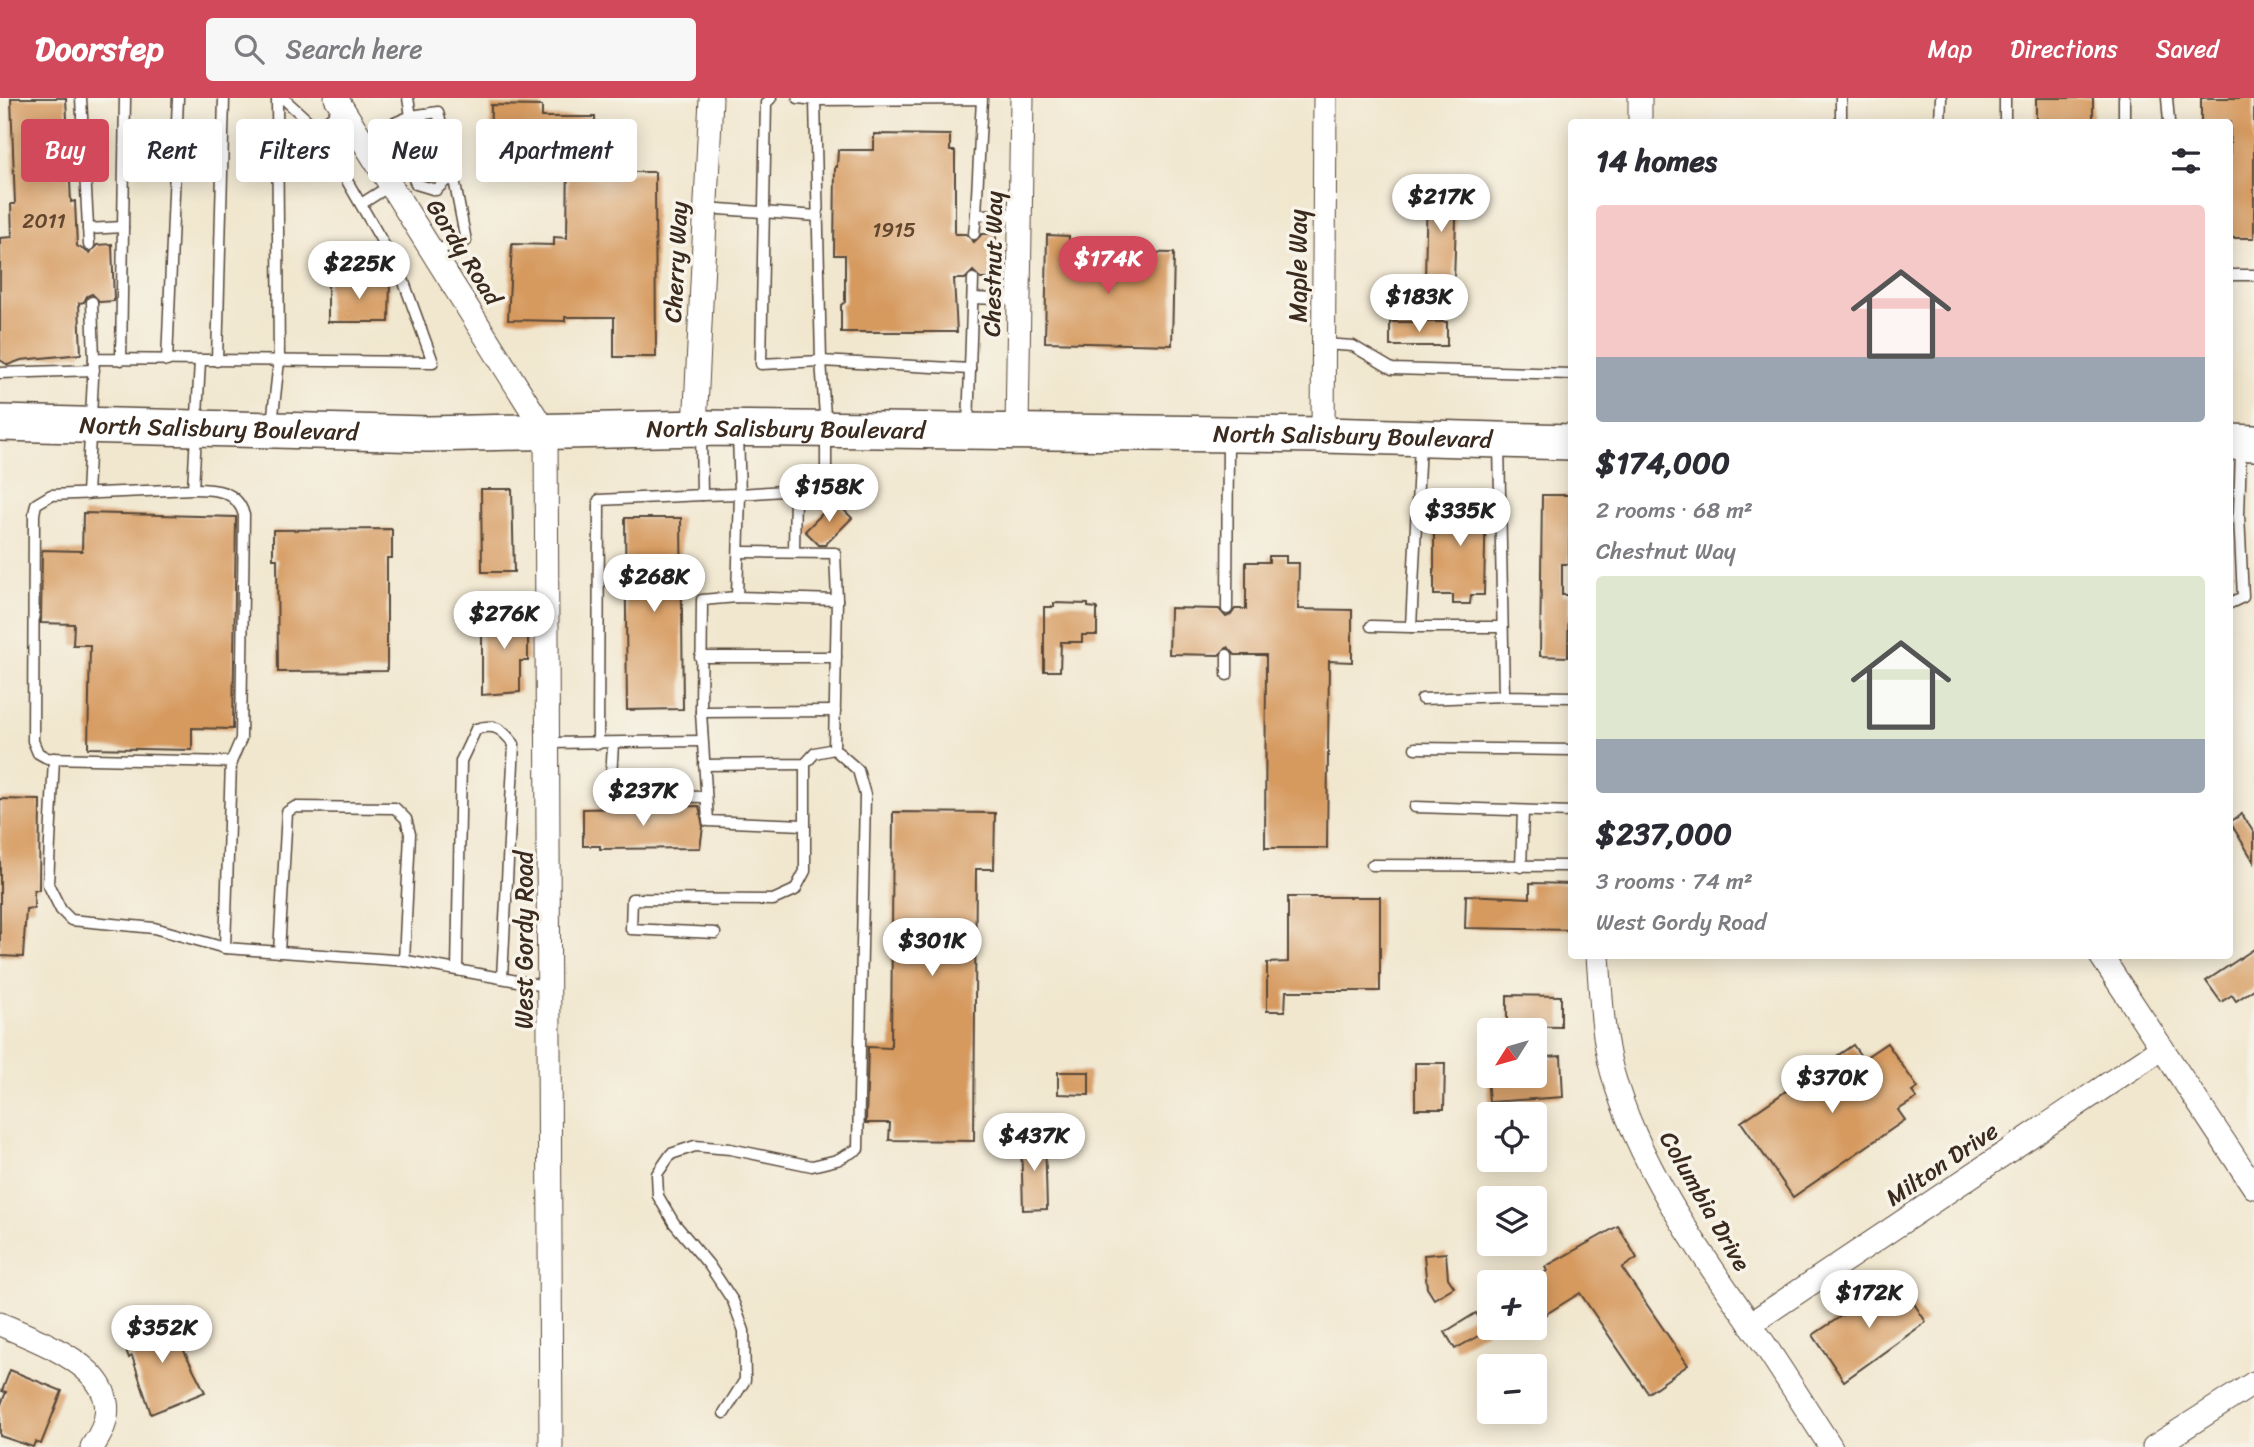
<!DOCTYPE html>
<meta charset="utf-8">
<style>
:root{--surface:#fff;--page:#f7f7f7;--text:#2b2b33;--muted:#7c7c81;--accent:#d1495b}
body{margin:0;font-family:Sriracha,sans-serif;background:var(--page);color:var(--text);height:100vh;display:flex;flex-direction:column;font-size:26px;white-space:nowrap}
*{box-sizing:border-box;margin:0}
p{font-size:23px;color:var(--muted)}
.icon{flex:none;width:38px;height:38px;fill:none;stroke:currentColor;stroke-width:2;stroke-linecap:round;stroke-linejoin:round}
.map{position:relative;flex:1;overflow:hidden}
.panel{position:absolute;left:1568px;top:21px;width:665px;height:840px;display:flex;flex-direction:column;background:var(--surface);border-radius:7px;box-shadow:0 4px 18px #0003}
.panel>*{flex:none}
.top-card{position:absolute;left:21px;top:21px;width:665px;height:63px;display:flex;gap:14px}
.needle{width:46px;rotate:233deg}
.tools{position:absolute;left:1477px;top:920px;display:grid;gap:14px}
.tools a{display:grid;place-items:center;width:70px;height:70px;border-radius:7px;background:var(--surface);box-shadow:0 4px 18px #0003;font-size:35px}
.price{position:absolute;translate:-50% -60px;padding:0 16px;border-radius:24px;background:#fff;color:#222;font-size:23px;line-height:46px;filter:drop-shadow(0 2px 4px #0008)}
.price::after{content:'';position:absolute;left:50%;top:42px;width:21px;height:16px;margin-left:-10px;background:inherit;clip-path:polygon(0 0,100% 0,50% 100%)}
.price.selected{background:var(--accent);color:#fff}
ul{padding:0;list-style:none}
li{display:grid;align-content:center;gap:14px;height:371px;padding:0 28px}
li span{display:grid;place-items:center;height:217px;border-radius:7px;color:#555}
li>.icon{margin-inline-start:auto}
span .icon{width:126px;height:126px;fill:#fffc;stroke-width:1}
li b{font-size:30px}
h2{display:flex;justify-content:space-between;align-items:center;height:84px;padding:0 28px;font-size:30px}
.pill{padding:0 24px;border-radius:7px;background:var(--surface);box-shadow:0 4px 18px #0003;font-size:24px;line-height:63px}
.pill.selected{background:var(--accent);color:#fff}
header{display:flex;align-items:center;gap:42px;box-sizing:border-box;height:98px;padding:0 35px;background:var(--accent);color:#fff}
header strong{font-size:33px}
nav{display:flex;gap:38px;margin-inline-start:auto;font-size:24px}
.search{width:490px;height:63px;background:var(--page);display:flex;align-items:center;gap:18px;box-sizing:border-box;padding:0 24px;border-radius:7px;color:var(--muted);font-size:26px}
.map>svg:first-child{display:block}
.building{fill:#d69a5f}
.lines{fill:none;stroke-linecap:round;stroke-linejoin:round}
.lane-casing{stroke:#564639;stroke-width:13}
.street-casing{stroke:#564639;stroke-width:25}
.primary-casing{stroke:#564639;stroke-width:38}
.lane{stroke:#fff;stroke-width:10}
.street{stroke:#fff;stroke-width:23}
.primary{stroke:#fff;stroke-width:35}
.labels{text-anchor:middle;stroke-width:7;stroke-linejoin:round;paint-order:stroke}
.number-label{font-size:21px;fill:#62462e}
.street-label{font-size:24px;fill:#3b2a1e;stroke:#f7f3e8}
</style>
<header>
<strong>Doorstep</strong>
<div class="search"><svg class="icon" aria-label="search" viewBox="0 0 24 24"><circle cx="10" cy="10" r="6"/><path d="M15 15l6 6"/></svg>Search here</div>
<nav><a>Map</a><a>Directions</a><a>Saved</a></nav>
</header>
<div class="map">
<svg width="2254" height="1349" viewBox="0 0 2254 1349">
<rect width="100%" height="100%" fill="#f7f3e8"/>
<filter id="ink" filterUnits="userSpaceOnUse"><feTurbulence type="fractalNoise" baseFrequency=".0143" numOctaves="2"/><feDisplacementMap in="SourceGraphic" scale="14" xChannelSelector="R" yChannelSelector="G"/><feConvolveMatrix kernelMatrix="1 2 1 2 8 2 1 2 1" color-interpolation-filters="sRGB"/></filter>
<filter id="wash" filterUnits="userSpaceOnUse"><feTurbulence type="fractalNoise" baseFrequency=".00686" numOctaves="4" result="noise"/><feDisplacementMap in="SourceGraphic" scale="28" xChannelSelector="R" yChannelSelector="G"/><feGaussianBlur stdDeviation="1.57" result="paint"/><feColorMatrix in="noise" values="0 0 0 0 0 0 0 0 0 0 0 0 0 0 0 0 0 1.4 0 .05"/><feComposite in="paint" operator="in"/></filter>
<g filter="url(#wash)">
<rect width="100%" height="100%" fill="#f1e7cf"/>
<g id="blocks">
<!-- building -->
<g class="building">
<polygon points="11,0 66,0 71,104 75,103 77,148 89,155 97,147 112,146 114,203 100,204 92,196 87,198 84,204 79,205 81,256 21,262 8,267 0,262 0,140 12,139 11,106 15,106"/>
<rect x="2036" y="0" width="57" height="24"/>
<polygon points="2201,0 2254,0 2254,140 2230,140 2230,24 2201,24"/>
<polygon points="491,7 542,8 542,19 595,19 595,24 608,24 606,74 655,74 656,259 614,259 614,219 565,219 565,223 508,222 512,146 554,147 554,139 567,140 568,56 490,54"/>
<polygon points="430,34 439,56 417,66 408,43"/>
<polygon points="874,36 950,37 950,53 955,53 955,136 966,136 974,144 982,136 996,136 996,181 981,181 973,173 965,181 954,181 957,234 841,234 841,207 845,204 845,157 834,157 835,69 837,69 838,52 874,52"/>
<polygon points="1427,90 1457,91 1454,183 1425,182"/>
<polygon points="1047,137 1069,138 1069,153 1174,155 1172,247 1045,244"/>
<polygon points="328,182 390,182 389,224 328,224"/>
<rect x="1390" y="224" width="57" height="24"/>
<polygon points="481,391 512,391 514,474 482,474"/>
<polygon points="1542,397 1570,397 1569,466 1562,466 1562,497 1569,497 1568,559 1540,558"/>
<polygon points="1454,398 1486,398 1484,497 1471,497 1470,506 1453,506 1453,497 1434,497 1434,413"/>
<polygon points="835,403 852,420 825,447 819,447 805,433"/>
<polygon points="83,415 236,419 233,631 192,630 192,652 88,650 90,547 73,547 74,526 41,525 42,452 82,453"/>
<polygon points="625,420 681,420 683,611 627,612"/>
<polygon points="392,431 392,460 387,460 387,573 278,574 277,461 273,461 273,432"/>
<polygon points="1269,458 1286,458 1286,465 1299,465 1298,511 1352,512 1352,564 1329,563 1327,750 1265,750 1266,557 1235,557 1228,549 1219,557 1169,556 1170,510 1219,511 1226,519 1231,517 1235,511 1246,511 1246,464 1269,464"/>
<polygon points="1054,505 1088,506 1088,509 1097,510 1097,537 1082,537 1082,544 1061,544 1060,573 1044,573 1044,509 1054,509"/>
<polygon points="528,513 528,563 520,563 520,594 482,597 482,515"/>
<polygon points="0,701 40,702 39,792 34,792 34,810 26,811 23,859 0,858"/>
<polygon points="699,708 703,729 700,750 600,751 600,748 583,748 583,711"/>
<polygon points="893,714 995,715 994,771 976,771 974,1043 889,1042 890,1025 866,1025 868,949 891,950"/>
<polygon points="2242,716 2254,735 2254,764 2230,724"/>
<polygon points="1530,785 1572,786 1572,832 1465,830 1466,797 1530,800"/>
<polygon points="1288,799 1380,799 1380,893 1286,893 1285,913 1267,913 1267,865 1288,864"/>
<polygon points="2254,851 2254,891 2236,903 2232,897 2221,904 2206,883"/>
<polygon points="1507,897 1561,898 1561,929 1507,928"/>
<polygon points="1887,945 1918,990 1912,994 1917,1000 1898,1012 1905,1022 1793,1099 1741,1024 1853,947 1863,961"/>
<polygon points="1561,958 1563,999 1489,1004 1487,978 1535,978 1535,960"/>
<polygon points="1415,965 1445,965 1444,1011 1415,1011"/>
<polygon points="1058,974 1089,974 1089,997 1058,996"/>
<polygon points="1045,1038 1047,1111 1023,1112 1021,1039"/>
<polygon points="1618,1128 1637,1160 1622,1170 1688,1267 1648,1295 1580,1195 1535,1223 1535,1185 1529,1184 1547,1173 1545,1169"/>
<polygon points="1446,1155 1448,1180 1454,1189 1434,1201 1427,1190 1424,1157"/>
<polygon points="1900,1184 1926,1224 1844,1283 1813,1237 1877,1194 1880,1198"/>
<polygon points="1476,1215 1487,1233 1455,1251 1445,1234"/>
<polygon points="173,1217 182,1239 180,1245 205,1294 151,1316 132,1258 129,1260 121,1239"/>
<polygon points="10,1272 62,1293 41,1346 35,1344 33,1349 0,1338 0,1309 6,1294 2,1293"/>
</g>
</g>
</g>
<g filter="url(#ink)">
<use href="#blocks" fill-opacity="0" stroke="#564639" stroke-width="2"/>
<g class="lines">
<!-- lane casing -->
<g class="lane-casing">
<g id="lane">
<polyline points="81,0 89,147"/>
<polyline points="283,0 317,31"/>
<polyline points="408,0 411,18"/>
<polyline points="798,0 815,2"/>
<polyline points="2167,0 2169,24"/>
<polygon points="438,14 453,76 436,92 416,86 392,26 411,18"/>
<polyline points="1841,24 1841,0"/>
<polyline points="1940,24 1941,0"/>
<polyline points="2005,24 2005,0"/>
<polyline points="2124,24 2124,0"/>
<polyline points="361,106 391,87"/>
<polyline points="705,110 818,118"/>
<polyline points="88,131 123,129"/>
<polyline points="974,136 976,117"/>
<polyline points="432,153 466,143 453,76"/>
<polyline points="2230,177 2254,177"/>
<polyline points="973,181 970,271 821,263 815,2 982,1 976,117 1020,116"/>
<polyline points="973,200 1019,202"/>
<polyline points="92,204 94,261 433,264 401,176 317,31 342,10"/>
<polyline points="1324,246 1353,248 1392,271 1572,276"/>
<polyline points="121,262 125,0"/>
<polyline points="167,263 178,0"/>
<polyline points="200,263 193,391 51,397 36,406 34,416 33,643 38,655 47,660 231,664 225,850 407,863 550,889"/>
<polyline points="217,263 224,0"/>
<polyline points="0,275 94,272"/>
<polyline points="272,326 279,263 277,0"/>
<polyline points="968,327 970,271"/>
<polyline points="1420,346 1411,529 1501,529"/>
<polyline points="1499,346 1504,598 1572,599"/>
<path d="M193 391C215 391 237 392 244 417L241 641 231 664"/>
<polyline points="87,396 94,261"/>
<polyline points="702,397 740,396 738,337"/>
<polyline points="739,454 835,455 837,502"/>
<polyline points="794,454 795,394"/>
<polyline points="737,499 740,396 826,390 826,331 821,263 761,266 766,5 771,0"/>
<polyline points="2230,505 2243,499 2239,417 2241,351"/>
<polyline points="1227,511 1228,340"/>
<polyline points="1371,528 1411,529"/>
<polyline points="700,559 836,559"/>
<polyline points="1227,577 1227,557"/>
<polyline points="1422,601 1504,598"/>
<polyline points="701,614 835,613"/>
<polyline points="549,645 702,643"/>
<polyline points="598,646 599,402 702,397 701,336"/>
<polyline points="613,646 610,697 704,699"/>
<polyline points="1415,650 1572,652"/>
<polyline points="54,660 48,786 61,812 71,822 154,830 225,850"/>
<polyline points="704,667 805,666 815,655 834,651 858,672 865,697 858,1051 837,1062 812,1068 730,1051 695,1048 671,1056 657,1076 658,1098 674,1125 709,1167 733,1203 744,1233 745,1282 724,1315"/>
<polyline points="1415,709 1572,714"/>
<polyline points="804,727 708,723 701,614 702,502 737,499 837,502 834,651"/>
<polyline points="1372,767 1572,768"/>
<polyline points="1521,769 1523,714"/>
<polyline points="715,835 631,831 632,801 773,802 795,792 805,773 805,666"/>
<polyline points="279,854 287,714 295,709 395,710 406,721 410,736 404,863"/>
<path d="M457 872 461 663 476 631C495 625 502 631 514 646L502 880"/>
</g>
</g>
<!-- street casing -->
<g class="street-casing">
<g id="street">
<polyline points="336,0 546,335 551,1349"/>
<polyline points="1640,0 1640,24"/>
<polyline points="695,330 711,0"/>
<polyline points="1017,333 1022,0"/>
<polyline points="1323,337 1325,0"/>
<path d="M1598 858C1601 896 1602 936 1612 973 1637 1064 1696 1149 1749 1224 1778 1265 1804 1308 1831 1349"/>
<polyline points="2101,858 2254,1089"/>
<path d="M0 1226C48 1247 143 1279 92 1349"/>
<polyline points="1750,1226 2162,950"/>
<polyline points="2154,1349 2254,1285"/>
</g>
</g>
<!-- primary casing -->
<g class="primary-casing">
<g id="primary">
<path id="s1" d="M0 325 428 336 701 330 1323 337 1572 344"/>
<polyline points="2230,344 2254,345"/>
</g>
</g>
<!-- lane -->
<use href="#lane" class="lane"/>
<!-- street -->
<use href="#street" class="street"/>
<!-- primary -->
<use href="#primary" class="primary"/>
</g>
</g>
<g class="labels">
<!-- number labels -->
<g class="number-label">
<text x="44" y="130">2011</text>
<text x="894" y="139">1915</text>
</g>
<!-- street labels -->
<g class="street-label">
<text transform="translate(464 154) rotate(58)" y="8">Gordy Road</text>
<text transform="translate(676 164) rotate(-87)" y="8">Cherry Way</text>
<text transform="translate(993 166) rotate(-89)" y="8">Chestnut Way</text>
<text transform="translate(1298 168) rotate(-90)" y="8">Maple Way</text>
<text dy="8" stroke="none"><textPath href="#s1" startOffset="219">North Salisbury Boulevard</textPath></text>
<text dy="8" stroke="none"><textPath href="#s1" startOffset="786">North Salisbury Boulevard</textPath></text>
<text dy="8" stroke="none"><textPath href="#s1" startOffset="1353">North Salisbury Boulevard</textPath></text>
<text transform="translate(524 842) rotate(-90)" y="8">West Gordy Road</text>
<text transform="translate(1942 1066) rotate(-34)" y="8">Milton Drive</text>
<text transform="translate(1705 1103) rotate(60)" y="8">Columbia Drive</text>
</g>
</g>
</svg>
<div class="tools">
<a><svg class="needle" viewBox="-14 -14 28 28"><path d="M0-13l5 13h-10z" fill="#e53935"/><path d="M0 13l5-13h-10z" fill="#7c7c81"/></svg></a>
<a><svg class="icon" aria-label="locate" viewBox="0 0 24 24"><circle cx="12" cy="12" r="6"/><path d="M12 2v4M12 18v4M2 12h4M18 12h4"/></svg></a>
<a><svg class="icon" aria-label="layers" viewBox="0 0 24 24"><path d="M12 4l9 5-9 5-9-5zM3 14l9 5 9-5"/></svg></a>
<a>+</a>
<a>−</a>
</div>
<b class="price" style="left:1441px;top:136px">$217K</b>
<b class="price selected" style="left:1108px;top:198px">$174K</b>
<b class="price" style="left:359px;top:203px">$225K</b>
<b class="price" style="left:1419px;top:236px">$183K</b>
<b class="price" style="left:829px;top:426px">$158K</b>
<b class="price" style="left:1460px;top:450px">$335K</b>
<b class="price" style="left:654px;top:516px">$268K</b>
<b class="price" style="left:504px;top:553px">$276K</b>
<b class="price" style="left:643px;top:730px">$237K</b>
<b class="price" style="left:932px;top:880px">$301K</b>
<b class="price" style="left:1832px;top:1017px">$370K</b>
<b class="price" style="left:1034px;top:1075px">$437K</b>
<b class="price" style="left:1869px;top:1232px">$172K</b>
<b class="price" style="left:162px;top:1267px">$352K</b>
<div class="top-card">
<a class="pill selected">Buy</a>
<a class="pill">Rent</a>
<a class="pill">Filters</a>
<a class="pill">New</a>
<a class="pill">Apartment</a>
</div>
<section class="panel">
<h2>14 homes<svg class="icon" aria-label="filters" viewBox="0 0 24 24"><path d="M4 7h16M4 17h16"/><circle cx="9" cy="7" r="2"/><circle cx="15" cy="17" r="2"/></svg></h2>
<ul>
<li><span style="background:linear-gradient(#f6c9c9 70%,#9aa5b1 0)"><svg class="icon" aria-label="home" viewBox="0 0 24 24"><path d="M3 11l9-7 9 7M6 9v11h12V9"/></svg></span><div><b>$174,000</b><p>2 rooms · 68 m²</p><p>Chestnut Way</p></div></li>
<li><span style="background:linear-gradient(#dfe7d0 75%,#9aa5b1 0)"><svg class="icon" aria-label="home" viewBox="0 0 24 24"><path d="M3 11l9-7 9 7M6 9v11h12V9"/></svg></span><div><b>$237,000</b><p>3 rooms · 74 m²</p><p>West Gordy Road</p></div></li>
</ul>
</section>
</div>
